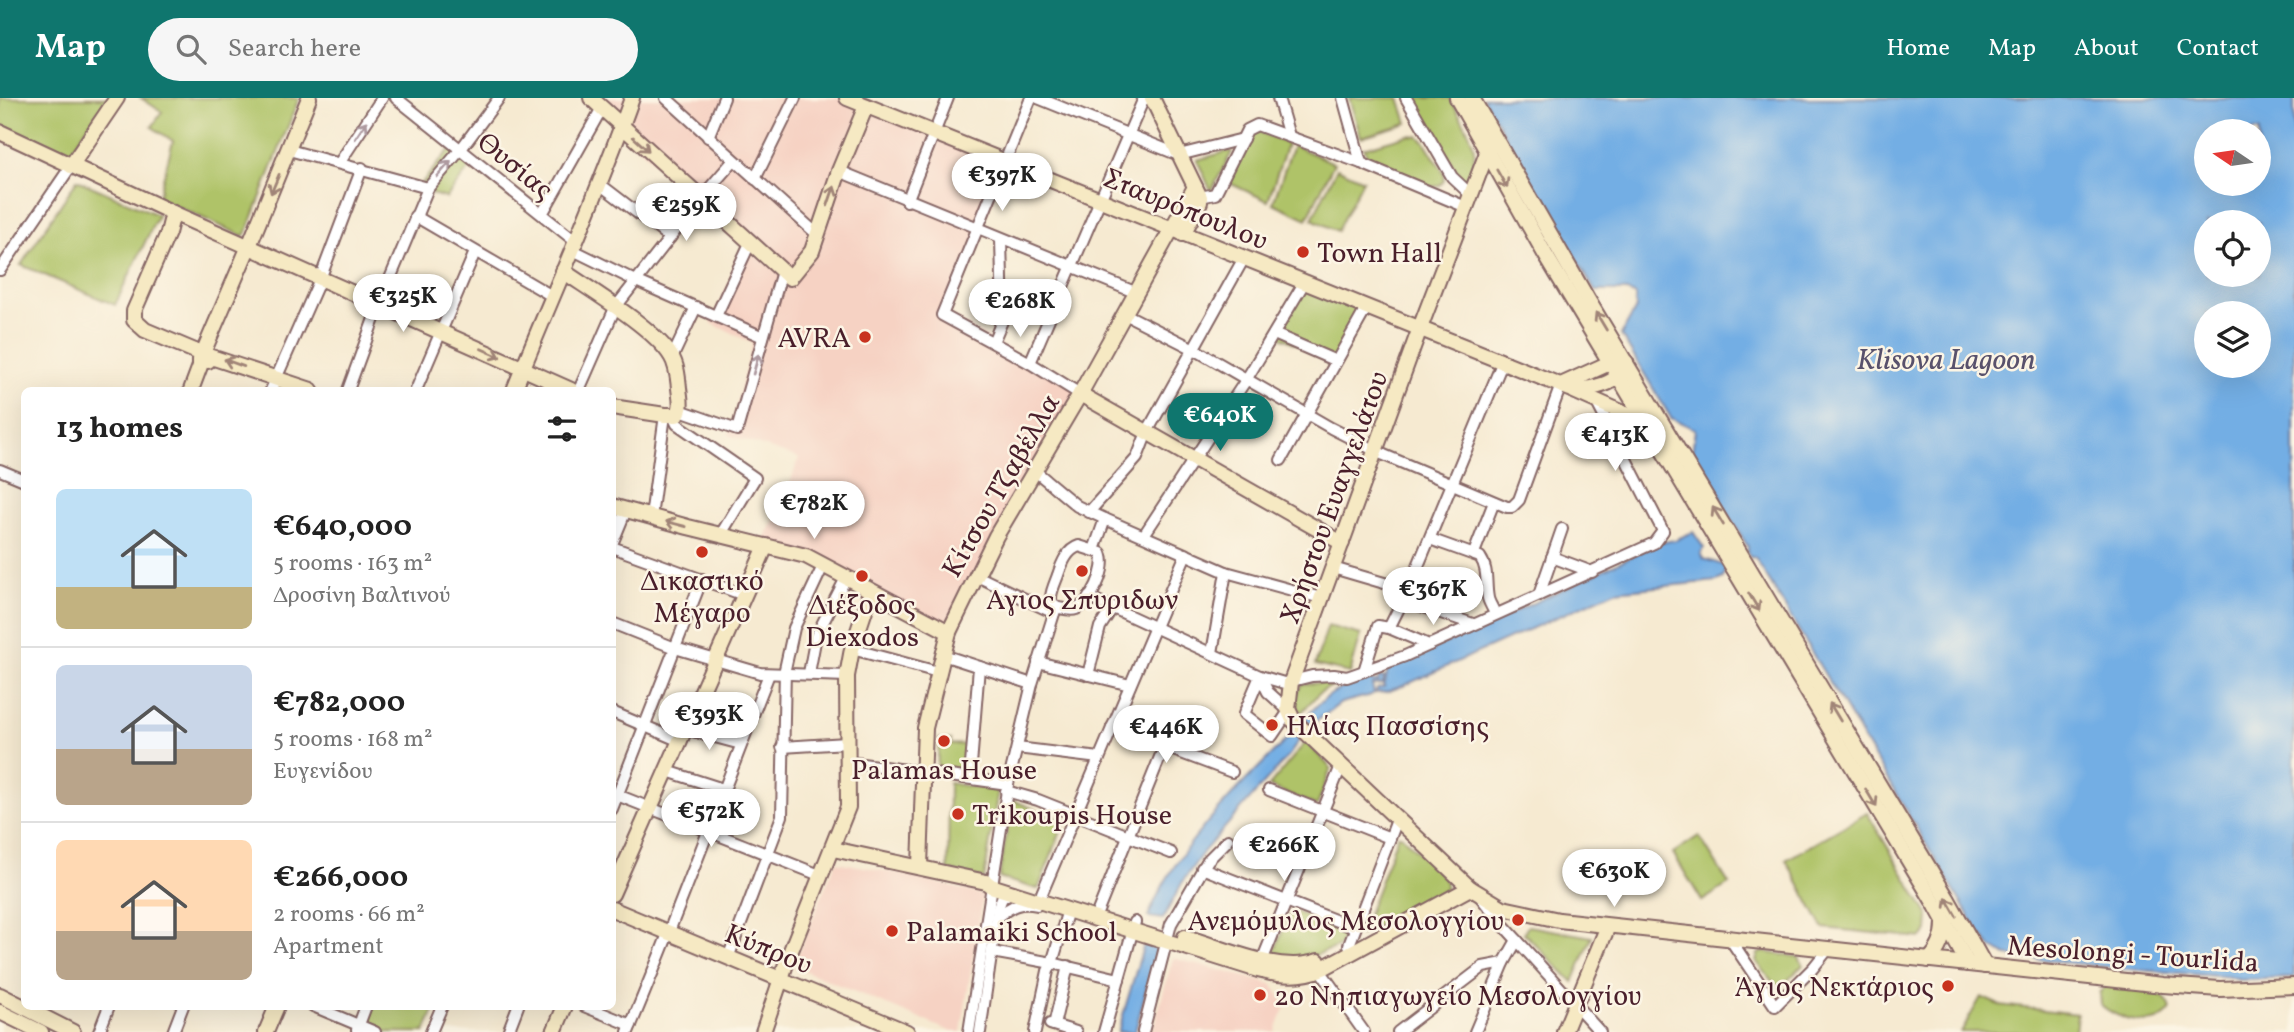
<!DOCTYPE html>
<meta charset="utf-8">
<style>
:root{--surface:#fff;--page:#f6f6f6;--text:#222;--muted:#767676;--line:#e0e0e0;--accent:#0f766e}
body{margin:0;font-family:Vollkorn,serif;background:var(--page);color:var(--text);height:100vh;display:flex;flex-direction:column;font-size:26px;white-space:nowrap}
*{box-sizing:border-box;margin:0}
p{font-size:23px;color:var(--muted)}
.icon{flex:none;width:38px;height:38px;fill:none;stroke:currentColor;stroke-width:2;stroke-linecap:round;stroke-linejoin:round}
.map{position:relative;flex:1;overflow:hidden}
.details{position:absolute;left:21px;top:289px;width:595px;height:623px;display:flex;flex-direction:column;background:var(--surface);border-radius:10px;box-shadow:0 7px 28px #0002}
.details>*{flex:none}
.needle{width:46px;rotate:283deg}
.buttons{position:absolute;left:2194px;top:21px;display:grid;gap:14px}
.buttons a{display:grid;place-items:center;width:77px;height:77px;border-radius:50%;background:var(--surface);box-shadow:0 7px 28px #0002;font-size:35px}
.price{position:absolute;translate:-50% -60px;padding:0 16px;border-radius:24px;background:#fff;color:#222;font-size:23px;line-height:46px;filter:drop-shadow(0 2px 4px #0008)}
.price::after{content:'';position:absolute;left:50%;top:42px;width:21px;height:16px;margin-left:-10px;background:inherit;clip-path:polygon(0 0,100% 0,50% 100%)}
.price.current{background:var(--accent);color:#fff}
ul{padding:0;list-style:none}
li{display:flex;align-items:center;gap:21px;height:175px;padding:0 35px}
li+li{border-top:2px solid var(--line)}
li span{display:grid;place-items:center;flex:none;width:196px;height:140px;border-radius:10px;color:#555}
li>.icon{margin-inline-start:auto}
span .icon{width:84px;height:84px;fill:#fffc;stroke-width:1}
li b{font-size:30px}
h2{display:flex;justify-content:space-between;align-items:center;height:84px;padding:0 35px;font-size:30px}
header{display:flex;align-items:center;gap:42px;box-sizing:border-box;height:98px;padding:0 35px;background:var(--accent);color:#fff}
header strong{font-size:33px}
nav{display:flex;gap:38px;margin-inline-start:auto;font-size:24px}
.search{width:490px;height:63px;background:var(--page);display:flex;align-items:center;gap:18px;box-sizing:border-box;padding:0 24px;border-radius:38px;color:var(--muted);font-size:26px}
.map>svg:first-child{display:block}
.built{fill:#f6d2c3}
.green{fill:#afc367;stroke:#7c7149;stroke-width:2}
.water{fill:#73aee4;stroke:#5e6688;stroke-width:2;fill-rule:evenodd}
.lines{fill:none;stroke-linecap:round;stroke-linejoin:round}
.street-casing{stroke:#866665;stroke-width:14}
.secondary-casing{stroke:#866665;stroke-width:18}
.street{stroke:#fff;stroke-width:10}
.secondary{stroke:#f6e9c3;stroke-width:14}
.oneway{stroke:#ae9aa0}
.oneway2{stroke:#a08477}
.poi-dot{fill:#c8321e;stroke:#fcf5e5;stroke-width:2.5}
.labels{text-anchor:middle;stroke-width:5;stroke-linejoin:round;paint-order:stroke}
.street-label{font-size:28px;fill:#4a1f2b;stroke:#fcf5e5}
.poi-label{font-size:28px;fill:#4a1f2b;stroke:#fcf5e5;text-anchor:start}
.water-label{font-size:30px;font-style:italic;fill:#58516c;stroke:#fcf5e5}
</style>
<header>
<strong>Map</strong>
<div class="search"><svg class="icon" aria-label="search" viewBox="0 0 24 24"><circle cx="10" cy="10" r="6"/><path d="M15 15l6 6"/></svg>Search here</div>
<nav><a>Home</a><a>Map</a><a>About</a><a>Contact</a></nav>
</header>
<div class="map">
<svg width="2294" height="934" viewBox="0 0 2294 934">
<rect width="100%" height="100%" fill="#fcf5e5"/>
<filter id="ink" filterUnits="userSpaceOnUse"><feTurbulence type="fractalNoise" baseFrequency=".0143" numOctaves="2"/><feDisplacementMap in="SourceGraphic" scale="14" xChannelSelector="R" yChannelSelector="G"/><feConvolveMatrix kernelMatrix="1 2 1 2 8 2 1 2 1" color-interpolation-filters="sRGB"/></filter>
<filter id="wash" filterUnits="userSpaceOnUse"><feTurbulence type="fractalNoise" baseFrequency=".00686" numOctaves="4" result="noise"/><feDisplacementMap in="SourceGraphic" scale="28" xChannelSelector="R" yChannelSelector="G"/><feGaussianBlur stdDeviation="1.57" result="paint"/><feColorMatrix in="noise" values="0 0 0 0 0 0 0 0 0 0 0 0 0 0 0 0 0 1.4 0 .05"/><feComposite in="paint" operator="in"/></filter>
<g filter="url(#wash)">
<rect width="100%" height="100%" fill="#f6ead1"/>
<!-- built -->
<g class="built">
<polygon points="584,0 854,0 1008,64 947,216 1083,295 1037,371 950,536 805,461 761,448 784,402 799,360 729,337 752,245 711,225 746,146"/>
<polygon points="836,764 908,777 983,797 961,934 952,934 793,868"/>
<polygon points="1173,860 1272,886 1286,908 1275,934 1152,934"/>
</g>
<!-- green -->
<g class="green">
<polygon points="0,0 108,0 67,58 0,29"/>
<polygon points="141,0 299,0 247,134 243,138 158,100 173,43 152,29 162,14"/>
<polygon points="1349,0 1399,0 1407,25 1361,39"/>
<path d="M1413 0H1450C1465 29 1485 49 1468 82L1463 84 1461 81Z"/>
<polygon points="1251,30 1287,46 1268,103 1227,84"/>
<polygon points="1408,37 1418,38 1424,43 1444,75 1444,83 1439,88 1431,89 1369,64 1364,50"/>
<polygon points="1293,47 1334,65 1307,121 1273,105"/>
<polygon points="451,50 472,67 446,100 432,96 421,86"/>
<polygon points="1229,53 1232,54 1211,93 1197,62"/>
<polygon points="1337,70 1363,82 1337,133 1312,121"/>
<polygon points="77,82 158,117 115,207 21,167"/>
<polygon points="1304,185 1367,209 1336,263 1274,236"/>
<polygon points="1328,528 1361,537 1350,575 1315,567"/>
<path d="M1339 584 1319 595 1301 615C1294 606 1296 595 1302 586Z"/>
<polygon points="939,641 951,642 951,646 968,647 966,677 937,672"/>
<polygon points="1306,644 1331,670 1317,708 1269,688"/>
<polygon points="949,685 998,693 984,781 948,772"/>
<polygon points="1012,702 1065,723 1038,791 999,780"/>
<polygon points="1867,715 1929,818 1928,833 1922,840 1823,830 1786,762"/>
<polygon points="1398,737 1401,737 1443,779 1446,784 1446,791 1360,837"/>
<polygon points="1699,738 1729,786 1702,803 1673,755"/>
<polygon points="1291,812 1345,833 1340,848 1300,863 1272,860"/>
<polygon points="1528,828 1592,839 1573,884 1524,835"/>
<polygon points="1763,854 1799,859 1803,867 1785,885 1776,888 1756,863 1758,856"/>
<path d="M2107 887C2126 890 2165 887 2171 911 2157 934 2117 922 2100 906L2099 895Z"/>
<polygon points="1981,899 1999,907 2077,916 2075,934 1961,934"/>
<polygon points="372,908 436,908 425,934 387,934 365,925"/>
</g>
<!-- water -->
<g class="water">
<path d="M1483 0H2294V880L2239 882 2228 879 2116 870 2007 858 1992 850 1978 833 1771 486 1755 460 1750 459 1747 454 1748 449 1719 401 1722 399 1719 396 1717 397 1692 355 1695 331 1671 320 1621 237 1636 210 1635 198 1627 193H1595ZM2207 33H2259V86H2207ZM2207 124H2259V177H2207ZM2207 215H2259V268H2207Z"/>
<polygon points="1693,434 1704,450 1701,455 1704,461 1723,467 1726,472 1723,480 1717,483 1615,493 1403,588 1386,594 1376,595 1377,591 1384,589 1388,571 1394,567 1481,530 1659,445 1675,442"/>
<path d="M1379 579H1384L1383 586 1372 587 1374 595 1371 597 1341 605 1311 627 1305 621C1322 598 1343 587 1371 580V583L1378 584Z"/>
<path d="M1293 635 1300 641 1290 656 1204 753 1183 783 1163 821 1148 819C1178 744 1238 691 1293 635Z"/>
<polygon points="1144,846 1156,849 1156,854 1135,934 1118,934"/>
</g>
</g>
<g filter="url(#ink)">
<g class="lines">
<!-- street casing -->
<g class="street-casing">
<g id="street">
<polyline points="396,0 575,143"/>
<polyline points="666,0 818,137"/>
<polyline points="1031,0 942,217 1030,265 1080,296"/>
<polyline points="1038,0 1179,57 1243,41"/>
<polyline points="1278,0 1289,38"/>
<polyline points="1343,0 1361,65"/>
<polyline points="1406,0 1452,79 1470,96"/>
<polyline points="708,39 724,0"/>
<polyline points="289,52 428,90"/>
<polyline points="340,64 382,0"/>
<polyline points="839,73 1137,195"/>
<polyline points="755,81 795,0"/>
<polyline points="601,87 670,140"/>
<polyline points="1200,99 1215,96 1247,32 1257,27 1361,65 1466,109"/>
<polyline points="907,103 948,0"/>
<polyline points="542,116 602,10"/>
<polyline points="415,118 552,198"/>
<polyline points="573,152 636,183 763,239"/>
<polyline points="0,172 71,68"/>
<polyline points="1125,216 1194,251 1331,330 1384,357 1507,409 1512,409 1519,402 1561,287"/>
<polyline points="716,218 751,143"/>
<polyline points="1274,236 1336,263"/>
<polyline points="993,244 1003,221 1001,141"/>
<polyline points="672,260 696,209"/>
<polyline points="1030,265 1144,0"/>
<polyline points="271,292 320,181 362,70"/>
<polyline points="348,292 379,207 428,90 461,51 499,0"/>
<polyline points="416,292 475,154"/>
<polyline points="579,292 615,210 701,100 734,62"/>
<polyline points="680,312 737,332 782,173"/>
<polyline points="673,318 677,326 755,380 721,436"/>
<polyline points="1281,362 1367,209"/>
<polyline points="0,372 24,382"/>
<polyline points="1034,372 1077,408 1105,421 1226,474 1321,500"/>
<polyline points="1089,414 1137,360 1147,334 1244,160"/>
<polyline points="651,419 665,317"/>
<polyline points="1144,437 1246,282 1304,185"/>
<path d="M1430 441 1480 459C1489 472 1485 485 1488 500 1489 505 1493 510 1495 516"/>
<polyline points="612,446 626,412"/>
<path d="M1079 448 1101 455C1108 470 1091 506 1076 511 1071 513 1064 511 1059 510 1044 506 1054 488 1058 477 1062 465 1067 452 1079 448Z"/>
<polyline points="612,449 744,497"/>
<polyline points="1094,452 1105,421"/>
<polyline points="1474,455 1494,404"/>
<polyline points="1552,459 1592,474"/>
<polyline points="1333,470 1408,492 1503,263"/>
<polyline points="975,477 1054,515"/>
<polyline points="1539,497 1562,431"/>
<polyline points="1089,499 1260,578 1284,585 1312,578 1334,577 1347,579 1364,573 1405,558 1654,445 1663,433 1596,303"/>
<polyline points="1403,502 1473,526"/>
<polyline points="612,525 675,550 760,575 847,578"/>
<polyline points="1389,530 1429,547"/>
<polyline points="852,551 938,574"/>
<polyline points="1212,555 1226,474"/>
<polyline points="943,557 1032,586"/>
<polyline points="1038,564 1130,587"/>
<polyline points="1364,573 1378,528 1389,530 1408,492"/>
<polyline points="809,575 816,538 846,480"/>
<polyline points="1088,577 1100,529 1113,509"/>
<polygon points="1260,578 1268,594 1289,613 1272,638 1244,616"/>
<polyline points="612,614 680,643"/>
<polyline points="1112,629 1232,674"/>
<polyline points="685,631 741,646"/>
<polyline points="782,649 847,645"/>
<polyline points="1017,650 1099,660"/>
<polyline points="848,664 1008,686"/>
<polyline points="667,673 723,691"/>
<polyline points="970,679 979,569"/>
<polyline points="1269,692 1390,740"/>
<polyline points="1006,693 1038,702 1171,755"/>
<polyline points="612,695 822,778"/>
<polyline points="612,711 702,481"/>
<polyline points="1202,770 1355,830"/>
<polyline points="1042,795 1186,456"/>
<polyline points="1479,797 1497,820 1600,934"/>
<polyline points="1098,813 1164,649"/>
<path d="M998 818C1012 808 1020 803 1037 807"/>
<polyline points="1730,841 1775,908 1813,870 1829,850"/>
<polyline points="1349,847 1397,722"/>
<polyline points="992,854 1052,865 1068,812"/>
<polyline points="728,860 782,718 785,571 794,530 823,468"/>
<polyline points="1262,863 1341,668"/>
<polyline points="1317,868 1364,934"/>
<polyline points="313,908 375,934"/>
<polyline points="584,908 631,927"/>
<polyline points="1050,926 1076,934"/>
<polyline points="1054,927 1068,868"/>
<polyline points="357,932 366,908"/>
<polyline points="99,934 109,908"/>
<polyline points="173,934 183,908"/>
<polyline points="431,934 442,908"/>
<polyline points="508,934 518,908"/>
<path d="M628 934C678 816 722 695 769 576"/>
<polyline points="969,934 1008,686 1032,586 1056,509"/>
<polyline points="980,934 998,810 1002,800 1011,794"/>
<polyline points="1035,934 1048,873 1052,865 1119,881"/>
<polyline points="1104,934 1135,824"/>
<polyline points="1143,934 1171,826 1208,762 1228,742"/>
<polyline points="1398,934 1483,869 1504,865"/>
<polyline points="1475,934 1504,865 1517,842"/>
</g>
</g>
<!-- secondary casing -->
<g class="secondary-casing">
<g id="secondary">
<polyline points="591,0 790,180 812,153 839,73 866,8"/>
<path d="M847 0 1570 291C1590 292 1621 287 1626 264L1614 263 1561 287"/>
<polyline points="1152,0 1200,99 1200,104 1183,136"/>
<polyline points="1457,0 1545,156 1936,808 1968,866"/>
<polyline points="1472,0 1588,202 1947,800 1985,868"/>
<polyline points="0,34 173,115 571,292"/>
<polyline points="1493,39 1420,230 1291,584 1288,611 1293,622 1470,790 1503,810 1559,822 2163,887 2220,891 2294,888"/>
<polyline points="71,68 117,0"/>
<polyline points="173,115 168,135 134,213 134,222 145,232 202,256 208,263"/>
<path d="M563 173C592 193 654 230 671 258 677 267 678 280 679 290 680 300 683 309 677 317H665L612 309"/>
<polyline points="202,256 311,292"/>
<polyline points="191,292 200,268 200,262 249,148 309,0"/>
<path d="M514 292C553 195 597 99 632 0"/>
<polyline points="1574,293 1648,326"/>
<polyline points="1080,296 1342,445"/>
<polyline points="612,408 688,429 806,458 949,534"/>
<path d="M833 751 986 784 991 788 1258 872C1280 878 1302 880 1323 870L1470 790"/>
<polyline points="920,768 925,630 949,534 996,438 1080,296 1195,89"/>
<polyline points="612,796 766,448"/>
<polyline points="612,811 907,934"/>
<path d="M1185 839C1224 850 1279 877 1318 863"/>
<path d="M1929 862C1939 852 1944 839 1944 825"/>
<polyline points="0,897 73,934"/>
<polyline points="0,914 41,934"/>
<polyline points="266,934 277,908"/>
<polyline points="554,934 565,908"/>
<polyline points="763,934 788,860 848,709 847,578 852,551 871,494"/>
<polyline points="1564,934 1608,828"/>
</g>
</g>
<!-- street -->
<use href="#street" class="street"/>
<!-- secondary -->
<use href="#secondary" class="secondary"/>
</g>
<!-- one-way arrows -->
<defs><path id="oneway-shaft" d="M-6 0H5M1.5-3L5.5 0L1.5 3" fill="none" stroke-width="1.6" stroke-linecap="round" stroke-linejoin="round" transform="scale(1.75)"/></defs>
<g class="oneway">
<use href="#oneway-shaft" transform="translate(361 32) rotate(-57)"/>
<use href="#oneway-shaft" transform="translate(444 71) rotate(-49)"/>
<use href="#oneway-shaft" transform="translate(756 266) rotate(-74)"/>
</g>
<g class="oneway2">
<use href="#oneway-shaft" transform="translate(641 46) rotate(42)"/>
<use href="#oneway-shaft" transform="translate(1502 81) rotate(60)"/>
<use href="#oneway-shaft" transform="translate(275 86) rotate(113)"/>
<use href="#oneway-shaft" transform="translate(831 98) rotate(-71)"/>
<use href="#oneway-shaft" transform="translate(1601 223) rotate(-121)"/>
<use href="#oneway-shaft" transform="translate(491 255) rotate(24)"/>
<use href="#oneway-shaft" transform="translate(234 265) rotate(-160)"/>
<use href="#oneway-shaft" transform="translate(1718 418) rotate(-121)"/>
<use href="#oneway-shaft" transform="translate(676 426) rotate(-165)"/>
<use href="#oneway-shaft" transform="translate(1754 504) rotate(59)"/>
<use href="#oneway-shaft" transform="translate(1835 614) rotate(-121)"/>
<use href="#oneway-shaft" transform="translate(1871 700) rotate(59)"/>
<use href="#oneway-shaft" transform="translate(1951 809) rotate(-120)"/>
</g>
</g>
<!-- markers -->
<g class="poi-dot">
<circle cx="1303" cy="154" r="7"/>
<circle cx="865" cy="239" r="7"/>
<circle cx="702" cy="454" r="7"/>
<circle cx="1082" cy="473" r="7"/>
<circle cx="862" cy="478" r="7"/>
<circle cx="1272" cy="627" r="7"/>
<circle cx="944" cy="643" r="7"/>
<circle cx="958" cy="716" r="7"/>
<circle cx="1518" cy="822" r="7"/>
<circle cx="892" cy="833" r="7"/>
<circle cx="1948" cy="888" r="7"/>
<circle cx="1260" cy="897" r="7"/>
</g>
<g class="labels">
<!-- street labels -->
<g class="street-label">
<text transform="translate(516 67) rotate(39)" y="10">Θυσίας</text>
<text transform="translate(1186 110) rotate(22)" y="10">Σταυρόπουλου</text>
<text transform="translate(1000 387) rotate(-60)" y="10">Κίτσου Τζαβέλλα</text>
<text transform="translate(1333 399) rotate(-70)" y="10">Χρήστου Ευαγγελάτου</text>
<text transform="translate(769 850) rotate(22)" y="10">Κύπρου</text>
<text transform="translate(2133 855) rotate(4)" y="10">Mesolongi - Tourlida</text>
</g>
<!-- poi labels -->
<g class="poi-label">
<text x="1317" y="164">Town Hall</text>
<text x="851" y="249" text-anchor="end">AVRA</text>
<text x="702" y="492" text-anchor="middle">Δικαστικό<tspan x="702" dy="32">Μέγαρο</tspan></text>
<text x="1082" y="511" text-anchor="middle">Αγιος Σπυριδων</text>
<text x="862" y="516" text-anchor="middle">Διέξοδος<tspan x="862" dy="32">Diexodos</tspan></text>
<text x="1286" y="637">Ηλίας Πασσίσης</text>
<text x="944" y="681" text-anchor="middle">Palamas House</text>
<text x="972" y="726">Trikoupis House</text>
<text x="1504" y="832" text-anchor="end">Ανεμόμυλος Μεσολογγίου</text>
<text x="906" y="843">Palamaiki School</text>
<text x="1934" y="898" text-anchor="end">Άγιος Νεκτάριος</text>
<text x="1274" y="907">2ο Νηπιαγωγείο Μεσολογγίου</text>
</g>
<!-- water labels -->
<g class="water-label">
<text x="1946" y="271">Klisova Lagoon</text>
</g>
</g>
</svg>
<div class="buttons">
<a><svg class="needle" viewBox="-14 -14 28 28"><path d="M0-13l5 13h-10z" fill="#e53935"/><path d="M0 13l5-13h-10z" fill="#767676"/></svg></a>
<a><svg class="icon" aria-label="locate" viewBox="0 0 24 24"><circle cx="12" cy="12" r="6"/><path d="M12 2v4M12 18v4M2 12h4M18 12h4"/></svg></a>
<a><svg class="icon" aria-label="layers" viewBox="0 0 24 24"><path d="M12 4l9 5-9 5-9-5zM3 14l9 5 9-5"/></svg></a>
</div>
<b class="price" style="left:1002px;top:115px">€397K</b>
<b class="price" style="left:686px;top:145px">€259K</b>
<b class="price" style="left:403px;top:236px">€325K</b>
<b class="price" style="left:1020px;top:241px">€268K</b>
<b class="price current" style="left:1220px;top:355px">€640K</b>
<b class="price" style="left:1615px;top:375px">€413K</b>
<b class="price" style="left:814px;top:443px">€782K</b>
<b class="price" style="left:1433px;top:529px">€367K</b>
<b class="price" style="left:709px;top:654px">€393K</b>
<b class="price" style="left:1166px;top:667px">€446K</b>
<b class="price" style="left:711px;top:751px">€572K</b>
<b class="price" style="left:1284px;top:785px">€266K</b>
<b class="price" style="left:1614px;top:811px">€630K</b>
<section class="details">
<h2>13 homes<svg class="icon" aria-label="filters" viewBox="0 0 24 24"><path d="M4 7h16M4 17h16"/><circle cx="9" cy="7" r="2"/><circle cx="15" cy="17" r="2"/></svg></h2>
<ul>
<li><span style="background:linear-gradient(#bfe0f5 70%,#c2b280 0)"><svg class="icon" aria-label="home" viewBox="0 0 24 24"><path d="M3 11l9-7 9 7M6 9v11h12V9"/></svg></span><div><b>€640,000</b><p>5 rooms · 163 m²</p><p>Δροσίνη Βαλτινού</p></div></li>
<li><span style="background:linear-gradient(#c9d6e8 60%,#b9a48a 0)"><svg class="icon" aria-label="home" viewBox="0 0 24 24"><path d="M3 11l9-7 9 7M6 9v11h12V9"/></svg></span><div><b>€782,000</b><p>5 rooms · 168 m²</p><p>Ευγενίδου</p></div></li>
<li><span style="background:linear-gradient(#ffd9b3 65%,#b9a48a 0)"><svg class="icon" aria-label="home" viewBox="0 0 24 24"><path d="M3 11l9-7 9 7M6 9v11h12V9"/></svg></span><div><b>€266,000</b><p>2 rooms · 66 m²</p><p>Apartment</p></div></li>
</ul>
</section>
</div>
